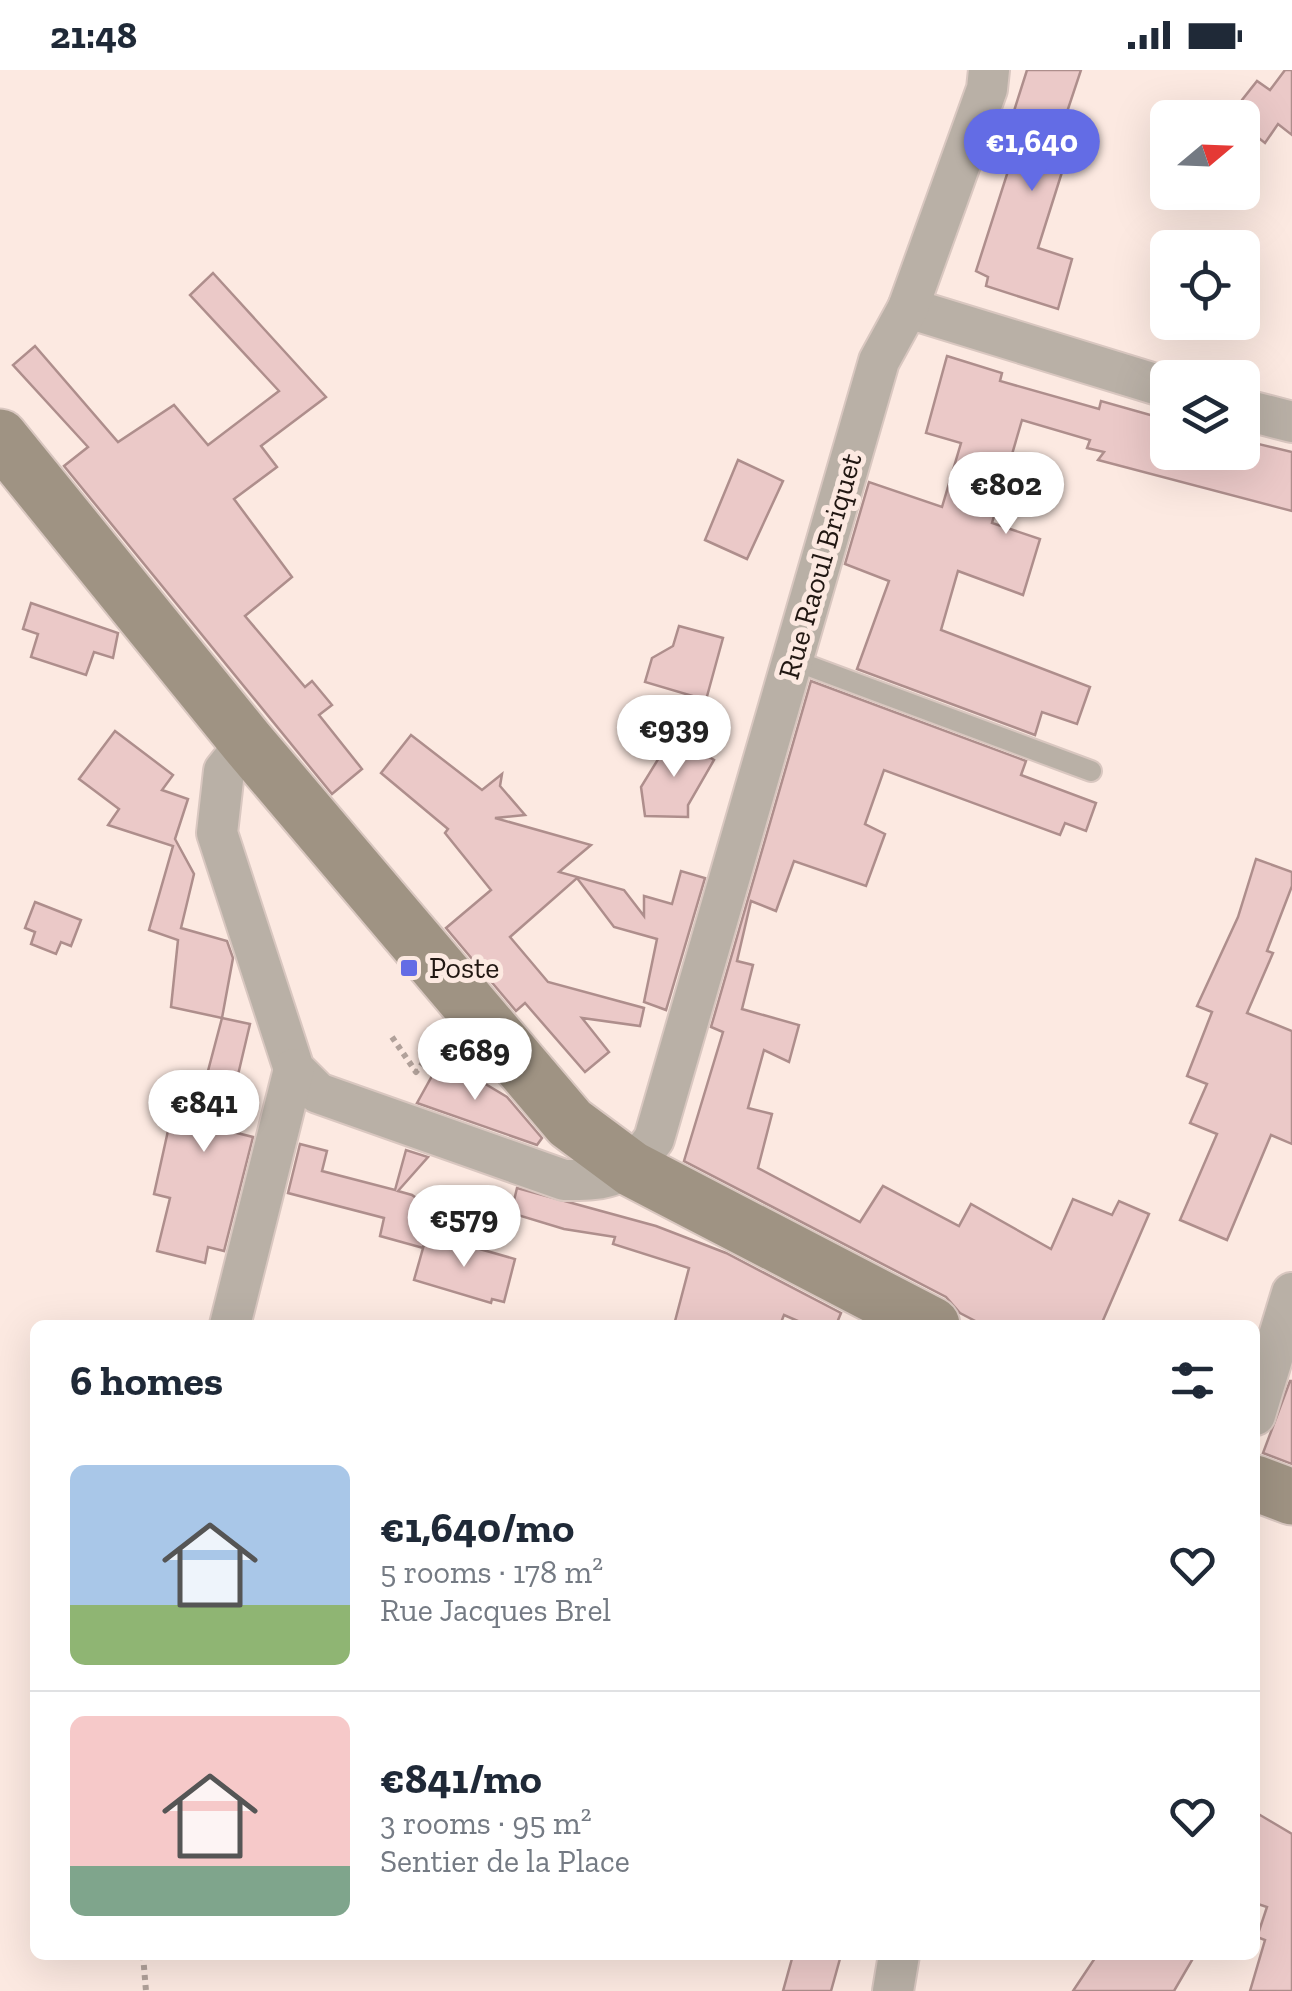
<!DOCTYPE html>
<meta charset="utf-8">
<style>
:root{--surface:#fff;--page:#f2f2f3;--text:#1f2937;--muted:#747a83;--line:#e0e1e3;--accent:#636ce5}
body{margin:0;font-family:"Zilla Slab",serif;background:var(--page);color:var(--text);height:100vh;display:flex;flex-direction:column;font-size:38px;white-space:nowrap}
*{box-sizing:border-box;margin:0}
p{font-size:32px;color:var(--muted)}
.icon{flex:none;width:55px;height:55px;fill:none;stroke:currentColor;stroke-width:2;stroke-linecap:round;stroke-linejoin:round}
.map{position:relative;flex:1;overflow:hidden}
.drawer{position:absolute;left:30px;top:1250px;width:1230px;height:640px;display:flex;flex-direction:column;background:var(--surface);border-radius:15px;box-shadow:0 10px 40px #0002}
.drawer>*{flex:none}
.needle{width:65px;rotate:71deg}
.buttons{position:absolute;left:1150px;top:30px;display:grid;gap:20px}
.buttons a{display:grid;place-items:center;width:110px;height:110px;border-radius:15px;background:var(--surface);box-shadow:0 10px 40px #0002;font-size:50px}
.price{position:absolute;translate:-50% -85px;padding:0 22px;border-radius:35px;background:#fff;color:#222;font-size:32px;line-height:65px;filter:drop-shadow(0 2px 5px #0008)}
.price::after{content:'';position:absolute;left:50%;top:60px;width:30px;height:22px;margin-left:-15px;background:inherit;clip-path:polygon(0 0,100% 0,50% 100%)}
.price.active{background:var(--accent);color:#fff}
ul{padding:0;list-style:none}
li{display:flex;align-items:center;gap:30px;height:250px;padding:0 40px}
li+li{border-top:2px solid var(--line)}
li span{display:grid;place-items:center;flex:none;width:280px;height:200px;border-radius:15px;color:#555}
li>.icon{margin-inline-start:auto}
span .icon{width:120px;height:120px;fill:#fffc;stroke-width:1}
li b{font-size:42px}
h2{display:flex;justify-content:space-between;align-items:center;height:120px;padding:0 40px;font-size:42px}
.status{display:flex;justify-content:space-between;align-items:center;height:70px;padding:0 50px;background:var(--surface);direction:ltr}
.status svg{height:28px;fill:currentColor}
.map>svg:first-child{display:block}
.building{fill:#ebc9c8;stroke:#ae8e8c;stroke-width:2.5}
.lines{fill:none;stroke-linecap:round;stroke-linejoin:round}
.lane-casing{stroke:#d9c7c0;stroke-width:24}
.street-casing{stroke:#d9c7c0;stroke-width:44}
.secondary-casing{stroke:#d9c7c0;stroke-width:59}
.path{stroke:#b1a19a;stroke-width:6;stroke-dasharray:5 5;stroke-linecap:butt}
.lane{stroke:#b9b0a6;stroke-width:20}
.street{stroke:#b9b0a6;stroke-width:40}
.secondary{stroke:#9f9383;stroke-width:55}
.poi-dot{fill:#636ce5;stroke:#fce9e1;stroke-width:4}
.labels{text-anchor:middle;stroke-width:10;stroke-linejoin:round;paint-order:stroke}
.street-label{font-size:30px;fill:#211712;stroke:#fce9e1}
.poi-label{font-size:30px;fill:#211712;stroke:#fce9e1;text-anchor:start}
</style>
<div class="status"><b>21:48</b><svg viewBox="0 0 49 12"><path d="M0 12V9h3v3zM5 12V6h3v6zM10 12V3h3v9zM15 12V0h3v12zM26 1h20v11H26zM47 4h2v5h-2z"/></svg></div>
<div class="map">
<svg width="1292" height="1921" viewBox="0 0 1292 1921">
<rect width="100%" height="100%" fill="#fce9e1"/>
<!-- building -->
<g class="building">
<polygon points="1027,0 1081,0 1062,57 1075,61 1038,178 1072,189 1058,239 986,216 988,207 976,201 1026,45 1014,41"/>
<polygon points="1285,0 1292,0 1292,65 1278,54 1265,73 1242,55 1242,30 1257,11 1270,20"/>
<polygon points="213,203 326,327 261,376 277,397 234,429 292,507 245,546 305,617 312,611 332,635 319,645 362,699 332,724 64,396 88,377 13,295 35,276 118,372 174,335 208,375 279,321 190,225"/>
<polygon points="947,286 1002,303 1000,311 1099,339 1101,331 1168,350 1168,382 1242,382 1242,370 1292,382 1292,441 1098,390 1104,382 1087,378 1090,370 1022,350 992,453 1040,469 1023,525 958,501 941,560 1090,617 1077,654 1042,642 1035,665 857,599 889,511 845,494 869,412 942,437 961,373 926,363"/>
<polygon points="738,390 783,411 747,489 705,470"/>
<polygon points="31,533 118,563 113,588 94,582 86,605 31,587 38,564 23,559"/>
<polygon points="679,556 723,568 706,630 645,612 652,588 673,576"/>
<polygon points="811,611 1026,691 1021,705 1096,733 1086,761 1065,753 1060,765 884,700 865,754 885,764 866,816 794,791 776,841 751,831 737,891 753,895 742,939 799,955 789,992 764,980 748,1038 772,1044 758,1098 860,1152 883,1116 959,1156 971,1134 1051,1179 1073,1129 1112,1145 1119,1131 1149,1144 1101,1255 983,1255 960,1243 946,1227 684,1091 723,962 711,957"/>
<polygon points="115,661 173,705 162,720 188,729 175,769 194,804 181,858 227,871 233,888 222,948 171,937 178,870 149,860 173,776 108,755 119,739 79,709"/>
<polygon points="411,665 482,720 502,704 500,716 525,745 495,748 591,775 559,802 624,820 644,846 644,826 672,834 681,801 705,808 666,940 644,932 657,869 614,857 577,808 510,867 548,912 644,938 640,956 582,948 609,982 585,1002 525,933 516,941 446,858 491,820 445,763 448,759 381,703"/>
<polygon points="673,665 714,690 688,735 688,747 645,746 641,717"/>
<polygon points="1256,789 1292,802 1292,816 1267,881 1273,883 1247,943 1292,961 1292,1074 1271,1065 1227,1170 1180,1150 1217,1064 1190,1053 1207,1014 1187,1006 1212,942 1197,936 1238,847"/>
<polygon points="35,832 81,850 71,876 61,872 56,884 31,874 35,862 25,858"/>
<polygon points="222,948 250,954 225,1060 253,1067 224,1181 208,1177 205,1193 157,1181 170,1128 154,1124 179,1011 204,1016"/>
<polygon points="442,988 507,1027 542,1068 537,1075 417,1033"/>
<polygon points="300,1074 327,1081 322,1101 395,1120 406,1080 428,1087 398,1121 412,1125 434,1141 423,1178 380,1166 384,1148 288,1123"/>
<polygon points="517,1118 656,1156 726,1183 841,1243 836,1255 807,1255 784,1245 780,1255 674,1255 689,1198 613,1174 615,1167 564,1159 511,1143"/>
<polygon points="427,1164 515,1189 504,1232 492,1229 491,1233 414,1210"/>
<polygon points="1290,1311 1292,1311 1292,1394 1263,1383"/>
<polygon points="1255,1742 1292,1764 1292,1921 1250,1921 1265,1870 1257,1867 1267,1837 1255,1833"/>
<polygon points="793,1885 841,1885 831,1921 783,1921"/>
<polygon points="1097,1885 1195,1885 1174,1921 1073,1921"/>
</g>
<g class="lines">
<!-- lane casing -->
<g class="lane-casing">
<polyline id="lane" points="793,590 1091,701"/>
</g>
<!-- street casing -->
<g class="street-casing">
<g id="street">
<polyline points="908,238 1168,318"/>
<polyline points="1242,339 1292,352"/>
<path d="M247 672 224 701 217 763 294 999 318 1023 564 1110C609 1111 627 1106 654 1069L879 291 908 238 987 19 989 0"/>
<polyline points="230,1255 294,999"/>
<polyline points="1255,1345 1292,1223"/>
<polyline points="893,1921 899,1885"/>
</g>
</g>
<!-- secondary casing -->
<g class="secondary-casing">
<g id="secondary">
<polyline points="0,367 247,672 570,1053 632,1099 932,1255"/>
<polyline points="1255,1413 1292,1427"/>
</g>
</g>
<!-- path -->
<g class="path">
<polyline points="392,967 416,1002 443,967"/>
<polyline points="143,1885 146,1921"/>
</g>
<!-- lane -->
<use href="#lane" class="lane"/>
<!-- street -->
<use href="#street" class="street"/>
<!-- secondary -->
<use href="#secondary" class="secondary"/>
</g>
<!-- markers -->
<rect class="poi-dot" x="399" y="888" width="20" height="20" rx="5"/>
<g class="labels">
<!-- street labels -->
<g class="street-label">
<text transform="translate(820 496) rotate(-74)" y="10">Rue Raoul Briquet</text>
</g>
<!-- poi labels -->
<g class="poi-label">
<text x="429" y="908">Poste</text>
</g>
</g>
</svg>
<div class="buttons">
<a><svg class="needle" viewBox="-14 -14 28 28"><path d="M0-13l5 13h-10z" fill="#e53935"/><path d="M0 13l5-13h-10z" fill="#747a83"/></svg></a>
<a><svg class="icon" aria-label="locate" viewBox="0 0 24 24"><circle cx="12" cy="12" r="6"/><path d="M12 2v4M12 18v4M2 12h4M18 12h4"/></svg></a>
<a><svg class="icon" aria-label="layers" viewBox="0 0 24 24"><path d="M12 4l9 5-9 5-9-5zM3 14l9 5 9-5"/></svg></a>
</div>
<b class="price active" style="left:1032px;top:124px">€1,640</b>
<b class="price" style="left:1006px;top:467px">€802</b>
<b class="price" style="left:674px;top:710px">€939</b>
<b class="price" style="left:475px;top:1033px">€689</b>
<b class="price" style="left:204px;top:1085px">€841</b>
<b class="price" style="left:464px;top:1200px">€579</b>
<section class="drawer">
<h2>6 homes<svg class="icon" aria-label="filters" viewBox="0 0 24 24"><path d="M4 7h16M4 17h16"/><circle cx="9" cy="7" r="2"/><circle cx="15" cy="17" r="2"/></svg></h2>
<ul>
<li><span style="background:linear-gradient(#a9c7e8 70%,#8fb573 0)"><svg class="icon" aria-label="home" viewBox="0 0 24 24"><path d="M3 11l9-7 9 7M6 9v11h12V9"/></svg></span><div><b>€1,640/mo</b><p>5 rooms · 178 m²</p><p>Rue Jacques Brel</p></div><svg class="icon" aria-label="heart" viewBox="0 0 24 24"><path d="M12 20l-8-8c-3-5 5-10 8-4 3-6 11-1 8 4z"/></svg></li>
<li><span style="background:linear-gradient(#f6c9c9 75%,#7fa58c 0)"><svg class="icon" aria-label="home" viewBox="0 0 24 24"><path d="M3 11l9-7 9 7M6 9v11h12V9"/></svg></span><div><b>€841/mo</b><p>3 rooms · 95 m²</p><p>Sentier de la Place</p></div><svg class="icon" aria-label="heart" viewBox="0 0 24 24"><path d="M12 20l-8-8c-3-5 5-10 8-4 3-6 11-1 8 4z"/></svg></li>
</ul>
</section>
</div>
